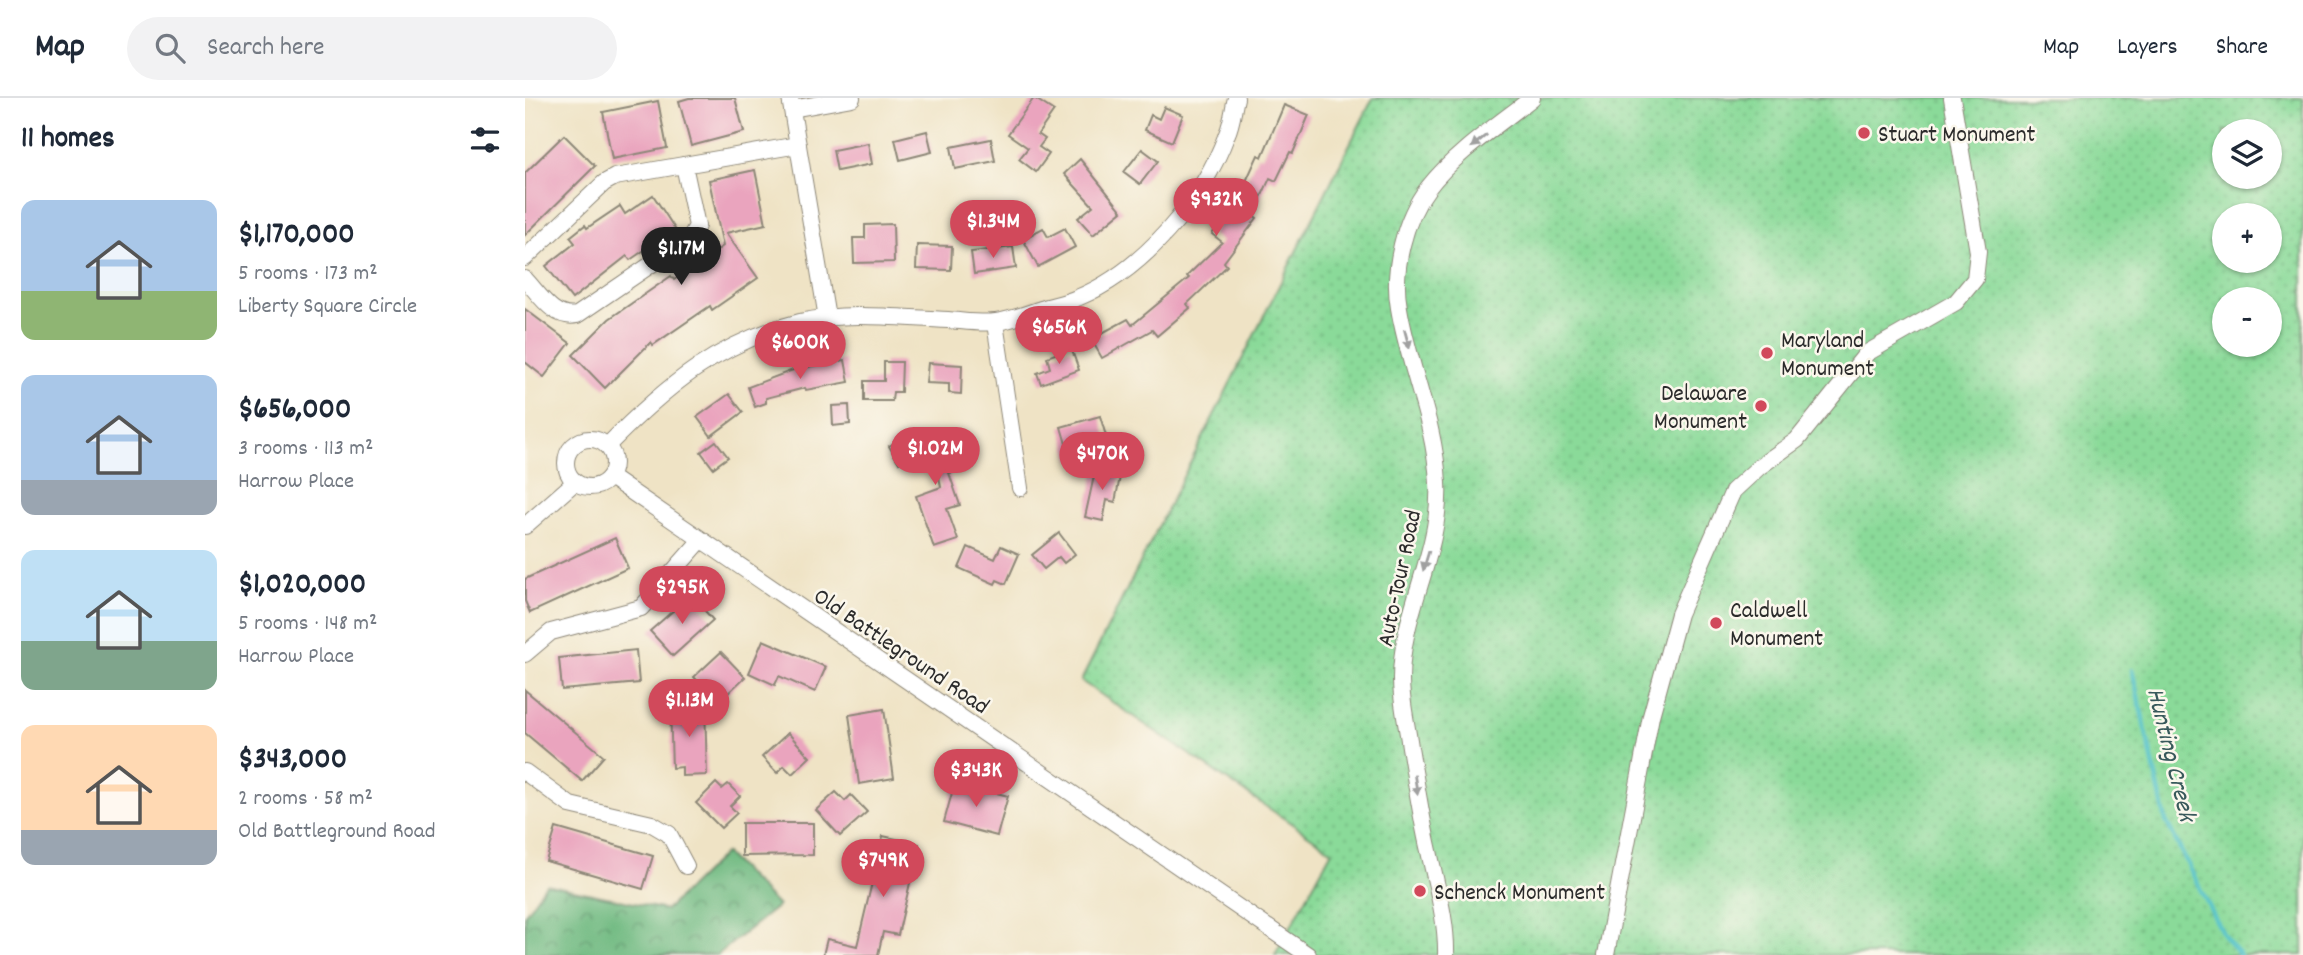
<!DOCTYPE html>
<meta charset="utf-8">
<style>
:root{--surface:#fff;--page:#f2f2f3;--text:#1f2937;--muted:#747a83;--line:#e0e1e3;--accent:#d1495b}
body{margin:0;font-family:Dekko,sans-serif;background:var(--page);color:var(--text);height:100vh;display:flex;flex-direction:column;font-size:26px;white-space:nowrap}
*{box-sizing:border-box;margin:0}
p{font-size:23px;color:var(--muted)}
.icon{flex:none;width:38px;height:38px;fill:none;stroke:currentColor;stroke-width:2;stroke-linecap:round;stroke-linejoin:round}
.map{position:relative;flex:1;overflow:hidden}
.panel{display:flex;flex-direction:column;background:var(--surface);width:525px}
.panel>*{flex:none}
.fabs{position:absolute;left:1687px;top:21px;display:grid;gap:14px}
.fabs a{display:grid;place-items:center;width:70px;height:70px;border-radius:50%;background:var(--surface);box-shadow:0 2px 5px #0004;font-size:35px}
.price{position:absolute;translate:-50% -60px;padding:0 16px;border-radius:24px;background:var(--accent);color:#fff;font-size:23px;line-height:46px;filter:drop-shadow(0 2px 4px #0008)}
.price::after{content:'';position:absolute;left:50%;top:42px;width:21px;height:16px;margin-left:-10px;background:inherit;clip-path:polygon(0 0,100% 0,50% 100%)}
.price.active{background:#222;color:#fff}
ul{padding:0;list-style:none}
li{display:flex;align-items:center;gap:21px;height:175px;padding:0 21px}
li span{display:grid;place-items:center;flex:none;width:196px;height:140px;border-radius:14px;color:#555}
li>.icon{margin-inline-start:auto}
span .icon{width:84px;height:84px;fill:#fffc;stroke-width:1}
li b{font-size:30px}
h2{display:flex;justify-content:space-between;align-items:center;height:84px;padding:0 21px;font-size:30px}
header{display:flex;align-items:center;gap:42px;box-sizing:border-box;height:98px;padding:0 35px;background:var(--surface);border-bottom:2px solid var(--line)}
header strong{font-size:33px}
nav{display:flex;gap:38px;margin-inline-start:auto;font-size:24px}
.search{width:490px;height:63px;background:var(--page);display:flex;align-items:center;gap:18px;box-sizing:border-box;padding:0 24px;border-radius:38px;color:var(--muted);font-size:26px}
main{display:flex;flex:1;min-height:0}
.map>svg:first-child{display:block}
.grass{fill:url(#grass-dots);stroke:#5a8262;stroke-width:2;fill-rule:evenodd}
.forest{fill:url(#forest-crowns);stroke:#4d7256;stroke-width:2}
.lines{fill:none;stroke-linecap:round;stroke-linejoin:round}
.stream{stroke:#55c3cb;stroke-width:4.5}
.building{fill:#eaa4be}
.minor-casing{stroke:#8d8778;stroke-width:18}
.minor{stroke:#fff;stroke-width:16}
.oneway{fill:#a0a0a0}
.poi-dot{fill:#d1495b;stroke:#fbf7ec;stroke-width:2.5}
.labels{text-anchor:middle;stroke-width:5;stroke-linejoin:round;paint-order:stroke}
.poi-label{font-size:24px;fill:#2b2b2b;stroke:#fbf7ec;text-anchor:start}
.street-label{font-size:24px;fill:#2b2b2b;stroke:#fbf7ec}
.water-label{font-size:26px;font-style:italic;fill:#38595b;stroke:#fbf7ec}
</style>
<header>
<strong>Map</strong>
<div class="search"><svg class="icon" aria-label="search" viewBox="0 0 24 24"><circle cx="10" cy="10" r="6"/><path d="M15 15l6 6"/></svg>Search here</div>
<nav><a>Map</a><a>Layers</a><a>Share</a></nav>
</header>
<main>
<section class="panel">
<h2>11 homes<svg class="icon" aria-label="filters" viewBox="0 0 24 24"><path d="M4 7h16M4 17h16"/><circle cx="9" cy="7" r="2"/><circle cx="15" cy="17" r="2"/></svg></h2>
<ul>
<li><span style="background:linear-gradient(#a9c7e8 65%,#8fb573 0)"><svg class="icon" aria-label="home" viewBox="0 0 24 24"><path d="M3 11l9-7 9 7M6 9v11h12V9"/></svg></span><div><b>$1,170,000</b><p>5 rooms · 173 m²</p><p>Liberty Square Circle</p></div></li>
<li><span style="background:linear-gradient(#a9c7e8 75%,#9aa5b1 0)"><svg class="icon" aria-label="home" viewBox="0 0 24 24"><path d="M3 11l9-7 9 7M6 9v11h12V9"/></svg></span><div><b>$656,000</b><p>3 rooms · 113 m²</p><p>Harrow Place</p></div></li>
<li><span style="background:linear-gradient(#bfe0f5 65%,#7fa58c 0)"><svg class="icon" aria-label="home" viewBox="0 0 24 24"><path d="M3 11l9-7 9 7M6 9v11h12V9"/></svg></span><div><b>$1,020,000</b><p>5 rooms · 148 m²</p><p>Harrow Place</p></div></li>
<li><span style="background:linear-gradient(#ffd9b3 75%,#9aa5b1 0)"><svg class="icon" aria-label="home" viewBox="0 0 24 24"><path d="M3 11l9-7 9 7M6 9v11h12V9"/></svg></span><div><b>$343,000</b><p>2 rooms · 58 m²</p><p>Old Battleground Road</p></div></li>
</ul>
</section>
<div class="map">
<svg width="1778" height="857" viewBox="0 0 1778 857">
<defs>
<pattern id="grass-dots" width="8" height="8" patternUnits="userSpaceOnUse" patternTransform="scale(1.75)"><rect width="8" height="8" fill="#8ada99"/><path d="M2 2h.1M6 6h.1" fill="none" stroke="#77bb84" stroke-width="1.8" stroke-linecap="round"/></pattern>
<pattern id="forest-crowns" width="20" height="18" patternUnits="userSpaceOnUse" patternTransform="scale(1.75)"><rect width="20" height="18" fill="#6fba81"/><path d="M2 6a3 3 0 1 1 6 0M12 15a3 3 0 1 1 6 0" fill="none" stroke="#5b976a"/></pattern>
</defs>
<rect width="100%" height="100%" fill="#fbf7ec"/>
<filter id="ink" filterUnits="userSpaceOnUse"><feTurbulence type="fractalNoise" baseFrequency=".0143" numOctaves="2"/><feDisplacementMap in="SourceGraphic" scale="14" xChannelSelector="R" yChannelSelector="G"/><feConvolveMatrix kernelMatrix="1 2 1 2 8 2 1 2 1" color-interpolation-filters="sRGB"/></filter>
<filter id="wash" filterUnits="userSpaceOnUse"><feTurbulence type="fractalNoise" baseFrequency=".00686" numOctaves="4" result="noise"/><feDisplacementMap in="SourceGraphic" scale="28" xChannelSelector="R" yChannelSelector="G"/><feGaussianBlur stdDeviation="1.57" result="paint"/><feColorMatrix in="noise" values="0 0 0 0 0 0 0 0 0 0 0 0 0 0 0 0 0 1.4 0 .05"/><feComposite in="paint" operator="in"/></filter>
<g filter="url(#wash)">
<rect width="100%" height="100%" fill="#efe3c5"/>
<!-- grass -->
<path class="grass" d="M848 0H1778V857H750L807 753 556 583ZM1699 33H1745V79H1699ZM1699 117H1745V163H1699ZM1699 201H1745V247H1699Z"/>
<!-- forest -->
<polygon class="forest" points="200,755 253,808 192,857 0,857 0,816 21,786 141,812"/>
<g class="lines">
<!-- stream -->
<polyline class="stream" points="1607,572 1641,723 1699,838 1715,857"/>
</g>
<g id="blocks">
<!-- building -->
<g class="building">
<polygon points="164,0 210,0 219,34 166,48 154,3"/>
<polygon points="509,0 529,13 513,36 520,41 514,49 524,56 511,74 494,61 503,50 483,36"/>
<polygon points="133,3 142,50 87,61 78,14"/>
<polygon points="759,7 784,17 768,55 765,54 751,83 745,80 728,117 732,120 699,164 702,168 662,206 665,210 632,238 627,232 577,260 566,241 603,221 607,227 664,180 662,178 697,144 687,136 719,93 717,92 733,57 737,59"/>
<polygon points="639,9 658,17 647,44 620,32 626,17 634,21"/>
<polygon points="402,33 407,54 375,62 370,41"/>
<polygon points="39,37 70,68 0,137 0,75"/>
<polygon points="466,41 470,63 430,71 426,49"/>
<polygon points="343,45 347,66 312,73 308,52"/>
<polygon points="617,51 633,63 615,86 599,74"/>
<polygon points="555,61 597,113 568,137 553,120 568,108 539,76"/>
<polygon points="230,72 241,126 201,135 233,180 187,212 185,208 128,247 126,244 80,290 48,257 84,221 146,178 149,182 198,148 184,82"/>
<polygon points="128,97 150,131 105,162 102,158 47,201 21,168 50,145 45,139 60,127 62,130 95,108 100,116"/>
<polygon points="368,126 369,164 329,165 328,140 340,140 340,127"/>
<polygon points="518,130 523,139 540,130 550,149 513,169 498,141"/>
<polygon points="392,147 427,148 426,172 391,171"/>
<polygon points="488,149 491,170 449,176 446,154"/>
<polygon points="0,211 45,245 19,279 0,264"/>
<polygon points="546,250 554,272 516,286 512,275 525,270 522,259"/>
<polygon points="320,262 324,284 281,292 280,290 241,300 241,305 230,309 223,289 271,271"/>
<polygon points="359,264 377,264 376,294 368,294 367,303 339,303 339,283 359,283"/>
<polygon points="403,265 437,267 436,296 424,295 424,286 401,285"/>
<polygon points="204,296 218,314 186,338 172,319"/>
<polygon points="324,307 325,326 308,328 307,308"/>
<polygon points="575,318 581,338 561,343 565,358 546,363 536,329"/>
<polygon points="382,337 388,346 426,339 431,374 424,375 435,407 422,411 433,442 409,450 391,398 416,389 410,357 399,357 399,350 374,365 364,348"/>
<polygon points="191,343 203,359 188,370 176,354"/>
<polygon points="571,369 596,374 590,404 582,402 578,423 560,419"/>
<polygon points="534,435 550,456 539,465 534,459 519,471 507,457"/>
<polygon points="90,440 103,470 5,515 0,503 0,481"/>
<polygon points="476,448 494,456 481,486 472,482 470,486 434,470 443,449 470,461"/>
<polygon points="166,497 188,522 148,558 125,533"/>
<polygon points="238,542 301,569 290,594 254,578 250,587 224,575"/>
<polygon points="111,552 114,585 37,592 34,560"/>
<polygon points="196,554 220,579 201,597 193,589 185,596 169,579"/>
<polygon points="0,592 79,658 57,683 0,635"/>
<polygon points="180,606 182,677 157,678 157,669 147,670 145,607"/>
<polygon points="359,611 369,680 334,686 324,617"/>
<polygon points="263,635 285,659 267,676 259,668 252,675 237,659"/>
<polygon points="430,684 483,698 472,738 419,724"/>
<polygon points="191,685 197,691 203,686 215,698 205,708 212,715 196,730 171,705"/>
<polygon points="311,694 320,703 326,697 342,714 315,738 291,712"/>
<polygon points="217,725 288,725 288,757 217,758"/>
<polygon points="31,730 128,758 118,791 21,763"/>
<polygon points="358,738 394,746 373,837 358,834 353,857 298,857 302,841 332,848"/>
</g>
</g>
</g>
<g filter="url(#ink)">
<use href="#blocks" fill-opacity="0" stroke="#8d8778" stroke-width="2"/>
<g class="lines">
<!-- minor casing -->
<g class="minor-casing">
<g id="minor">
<polyline points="265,0 302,220"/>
<polyline points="267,11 327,0"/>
<polyline points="0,160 79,85 90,79 273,47"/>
<path d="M0 181C15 197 29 222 52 217L165 140 172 128 159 67"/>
<polyline points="470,225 495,390"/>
<circle cx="65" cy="365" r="24"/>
<path d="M82 348C140 289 193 244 275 224 323 213 374 220 423 222 438 223 456 226 471 224 486 222 502 216 516 211 528 207 541 205 552 200 618 173 678 102 702 36 707 25 708 12 711 0"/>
<polyline points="85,379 783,857"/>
<polyline points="0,428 50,384"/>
<polyline points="0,556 26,534 116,510 176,442"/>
<polyline points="0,674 45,707 127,726 144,736 161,768"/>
<path d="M921 857C922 822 911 787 904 753 896 719 891 684 885 649 882 627 876 604 876 581 876 513 917 453 913 385 910 324 884 270 874 210 867 172 879 121 903 90 929 56 973 27 1007 0"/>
<polyline points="1081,857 1126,618 1154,516 1208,393 1234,369 1272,342 1342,255 1431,204 1450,181 1453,154 1427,0"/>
</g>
</g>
<!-- minor -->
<use href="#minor" class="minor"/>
</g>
<!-- one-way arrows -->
<defs><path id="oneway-solid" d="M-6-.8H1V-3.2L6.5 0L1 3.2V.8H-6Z" transform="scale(1.75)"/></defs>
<g class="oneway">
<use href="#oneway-solid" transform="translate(954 43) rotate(141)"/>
<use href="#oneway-solid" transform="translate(882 241) rotate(75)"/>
<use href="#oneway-solid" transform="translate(901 463) rotate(107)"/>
<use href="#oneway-solid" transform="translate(891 687) rotate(81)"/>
</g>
</g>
<!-- markers -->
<g class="poi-dot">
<circle cx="1339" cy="35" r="7"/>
<circle cx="1242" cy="255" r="7"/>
<circle cx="1236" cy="308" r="7"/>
<circle cx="1191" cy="525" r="7"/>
<circle cx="895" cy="793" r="7"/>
</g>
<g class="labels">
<!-- poi labels -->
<g class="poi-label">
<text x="1353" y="43">Stuart Monument</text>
<text x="1256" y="249">Maryland<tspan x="1256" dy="28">Monument</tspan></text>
<text x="1222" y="302" text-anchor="end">Delaware<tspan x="1222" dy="28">Monument</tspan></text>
<text x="1205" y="519">Caldwell<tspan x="1205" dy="28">Monument</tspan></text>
<text x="909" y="801">Schenck Monument</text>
</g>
<!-- street labels -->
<g class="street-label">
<text transform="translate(873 480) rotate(-78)" y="8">Auto-Tour Road</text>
<text transform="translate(377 552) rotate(34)" y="8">Old Battleground Road</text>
</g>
<!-- water labels -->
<g class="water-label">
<text transform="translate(1648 656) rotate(76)" y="9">Hunting Creek</text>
</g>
</g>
</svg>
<div class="fabs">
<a><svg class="icon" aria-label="layers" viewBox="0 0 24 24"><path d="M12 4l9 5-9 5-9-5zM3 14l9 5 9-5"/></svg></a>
<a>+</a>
<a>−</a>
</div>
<b class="price" style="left:691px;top:140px">$932K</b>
<b class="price" style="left:468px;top:162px">$1.34M</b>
<b class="price active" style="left:156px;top:189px">$1.17M</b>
<b class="price" style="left:534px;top:268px">$656K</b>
<b class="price" style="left:275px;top:283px">$600K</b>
<b class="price" style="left:410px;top:389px">$1.02M</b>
<b class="price" style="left:577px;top:394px">$470K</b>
<b class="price" style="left:157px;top:528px">$295K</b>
<b class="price" style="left:164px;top:641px">$1.13M</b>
<b class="price" style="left:451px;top:711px">$343K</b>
<b class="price" style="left:358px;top:801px">$749K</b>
</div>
</main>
